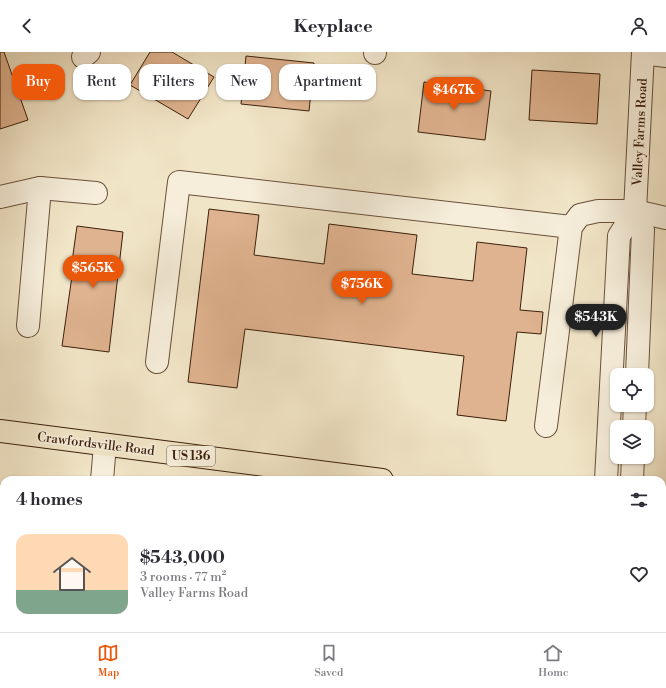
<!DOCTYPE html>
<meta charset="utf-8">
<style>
:root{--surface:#fff;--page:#f2f2f3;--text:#2b2b33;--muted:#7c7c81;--line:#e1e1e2;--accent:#ea580c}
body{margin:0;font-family:"Libre Bodoni",serif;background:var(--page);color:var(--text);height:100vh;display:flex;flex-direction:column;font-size:15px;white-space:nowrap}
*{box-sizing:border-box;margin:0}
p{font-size:13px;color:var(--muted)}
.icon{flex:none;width:22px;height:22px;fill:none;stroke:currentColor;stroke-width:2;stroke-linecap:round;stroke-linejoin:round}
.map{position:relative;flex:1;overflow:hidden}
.panel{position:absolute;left:0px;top:424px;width:666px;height:156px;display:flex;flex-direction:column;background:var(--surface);border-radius:12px 12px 0 0;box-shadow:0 1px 3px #0004}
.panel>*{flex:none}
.banner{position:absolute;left:12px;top:12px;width:400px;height:36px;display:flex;gap:8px}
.tools{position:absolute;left:610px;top:316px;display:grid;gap:8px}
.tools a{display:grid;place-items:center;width:44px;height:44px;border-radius:8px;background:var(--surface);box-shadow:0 1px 3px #0004;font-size:20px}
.price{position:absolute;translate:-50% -34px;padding:0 9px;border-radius:14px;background:var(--accent);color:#fff;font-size:13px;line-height:26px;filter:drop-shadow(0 1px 2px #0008)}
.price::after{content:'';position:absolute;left:50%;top:24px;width:12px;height:9px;margin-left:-6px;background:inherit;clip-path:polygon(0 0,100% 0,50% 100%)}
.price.on{background:#222;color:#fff}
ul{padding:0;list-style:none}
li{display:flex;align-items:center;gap:12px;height:100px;padding:0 16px}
li span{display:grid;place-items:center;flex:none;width:112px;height:80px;border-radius:12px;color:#555}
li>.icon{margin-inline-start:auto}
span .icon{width:48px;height:48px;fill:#fffc;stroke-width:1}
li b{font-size:17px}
h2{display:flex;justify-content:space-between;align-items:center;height:48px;padding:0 16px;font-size:17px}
.pill{padding:0 14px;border-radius:12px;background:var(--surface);box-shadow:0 1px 3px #0004;font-size:14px;line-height:36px}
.pill.on{background:var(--accent);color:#fff}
header{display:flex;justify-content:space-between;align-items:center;height:52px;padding:0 16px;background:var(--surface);font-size:18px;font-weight:800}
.tab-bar{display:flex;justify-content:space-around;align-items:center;height:56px;border-top:1px solid var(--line);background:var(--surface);font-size:11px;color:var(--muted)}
.tab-bar a{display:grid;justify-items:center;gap:2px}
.tab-bar .on{color:var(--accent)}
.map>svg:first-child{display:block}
.building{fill:#dfb38f;stroke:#3c1f0b}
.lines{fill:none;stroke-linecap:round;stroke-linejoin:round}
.minor-casing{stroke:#69503a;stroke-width:24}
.major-casing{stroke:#3c1f0b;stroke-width:24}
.minor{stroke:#f6eedb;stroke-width:22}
.major{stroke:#f1e5c7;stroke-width:22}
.labels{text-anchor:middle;stroke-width:3;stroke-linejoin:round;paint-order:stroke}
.shield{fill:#f6eedb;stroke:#745d49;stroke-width:1}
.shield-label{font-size:12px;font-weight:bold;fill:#3c1f0b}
.street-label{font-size:13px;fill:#3c1f0b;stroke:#f6eedb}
</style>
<header><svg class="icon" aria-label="back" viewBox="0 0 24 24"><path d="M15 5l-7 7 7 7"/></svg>Keyplace<svg class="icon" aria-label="person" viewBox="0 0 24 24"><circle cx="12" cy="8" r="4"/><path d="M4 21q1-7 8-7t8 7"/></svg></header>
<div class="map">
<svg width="666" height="580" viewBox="0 0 666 580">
<rect width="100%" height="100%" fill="#f1e5c7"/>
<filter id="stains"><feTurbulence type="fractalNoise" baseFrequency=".005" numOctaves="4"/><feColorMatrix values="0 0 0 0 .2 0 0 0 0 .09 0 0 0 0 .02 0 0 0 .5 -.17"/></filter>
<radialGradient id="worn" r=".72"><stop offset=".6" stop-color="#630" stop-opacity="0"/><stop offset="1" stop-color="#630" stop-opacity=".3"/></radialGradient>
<!-- building -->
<g class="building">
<polygon points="0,0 4,0 28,68 0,77"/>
<polygon points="150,0 172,0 214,25 188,67 130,33"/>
<polygon points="246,4 314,11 309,59 241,52"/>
<polygon points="532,18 600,22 597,72 529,68"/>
<polygon points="424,30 491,39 485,88 418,80"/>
<polygon points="209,157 259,163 254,203 324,212 329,172 417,183 412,222 473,229 477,190 527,196 520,258 543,260 541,282 517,280 506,369 457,363 464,304 245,277 237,336 188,330"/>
<polygon points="77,174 123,180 109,300 62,294 73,217 71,217"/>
</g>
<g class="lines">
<!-- minor casing -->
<g class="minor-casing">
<g id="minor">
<polyline points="375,1 375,0"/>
<polyline points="643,1 666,4"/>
<polyline points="83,5 89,0"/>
<polyline points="0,145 40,136 96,141"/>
<polyline points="28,274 40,136"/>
<polyline points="157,310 179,130 571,175"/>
<polyline points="637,323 643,178 635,159 643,0"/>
<polyline points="546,374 571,175 580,163 598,159 635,159 666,166"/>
<polyline points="634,375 635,353"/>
<polyline points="102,428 105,393"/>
<polyline points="606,428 619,184 635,159"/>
<polyline points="632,428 633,405"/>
<polyline points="93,576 93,580"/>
<polyline points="232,576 233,580"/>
<polyline points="603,576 605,580"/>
<polyline points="315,580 322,576"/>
<polyline points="545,580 547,576"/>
</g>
</g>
<!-- major casing -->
<g class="major-casing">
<g id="major">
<polyline points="0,379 382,428"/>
<polyline points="662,463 666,463"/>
</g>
</g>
<!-- minor -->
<use href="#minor" class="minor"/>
<!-- major -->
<use href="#major" class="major"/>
</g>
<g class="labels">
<!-- shield labels -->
<rect class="shield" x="167" y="394" width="48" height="20" rx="3"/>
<g class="shield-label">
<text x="191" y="408">US 136</text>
</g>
<!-- street labels -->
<g class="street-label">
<text transform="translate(639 80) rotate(-87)" y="5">Valley Farms Road</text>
<text transform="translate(96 391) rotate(7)" y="5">Crawfordsville Road</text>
</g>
</g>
<rect width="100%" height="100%" filter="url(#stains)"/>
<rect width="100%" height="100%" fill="url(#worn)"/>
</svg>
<div class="tools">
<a><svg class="icon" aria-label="locate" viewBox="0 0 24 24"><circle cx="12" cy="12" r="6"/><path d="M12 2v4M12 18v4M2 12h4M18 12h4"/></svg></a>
<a><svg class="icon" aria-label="layers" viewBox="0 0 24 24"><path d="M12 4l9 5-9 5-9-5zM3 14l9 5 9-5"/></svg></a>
</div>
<b class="price" style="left:454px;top:59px">$467K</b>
<b class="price" style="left:93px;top:237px">$565K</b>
<b class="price" style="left:362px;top:253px">$756K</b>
<b class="price on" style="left:596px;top:286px">$543K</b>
<div class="banner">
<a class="pill on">Buy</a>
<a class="pill">Rent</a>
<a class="pill">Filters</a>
<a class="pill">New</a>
<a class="pill">Apartment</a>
</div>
<section class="panel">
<h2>4 homes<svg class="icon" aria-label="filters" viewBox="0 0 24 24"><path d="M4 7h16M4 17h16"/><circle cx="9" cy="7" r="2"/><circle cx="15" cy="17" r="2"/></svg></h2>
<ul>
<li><span style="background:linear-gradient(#ffd9b3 70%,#7fa58c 0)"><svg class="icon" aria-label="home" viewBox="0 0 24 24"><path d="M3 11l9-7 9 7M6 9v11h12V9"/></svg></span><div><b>$543,000</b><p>3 rooms · 77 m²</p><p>Valley Farms Road</p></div><svg class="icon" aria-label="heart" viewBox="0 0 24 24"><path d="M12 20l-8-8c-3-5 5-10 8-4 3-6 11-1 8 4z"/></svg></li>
</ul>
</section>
</div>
<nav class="tab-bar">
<a class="on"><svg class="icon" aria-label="map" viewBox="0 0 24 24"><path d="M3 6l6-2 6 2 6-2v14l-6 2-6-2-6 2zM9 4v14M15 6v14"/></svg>Map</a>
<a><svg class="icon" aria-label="saved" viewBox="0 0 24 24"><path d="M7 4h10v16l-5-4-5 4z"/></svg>Saved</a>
<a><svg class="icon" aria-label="home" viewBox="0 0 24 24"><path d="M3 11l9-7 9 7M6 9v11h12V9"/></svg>Home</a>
</nav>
